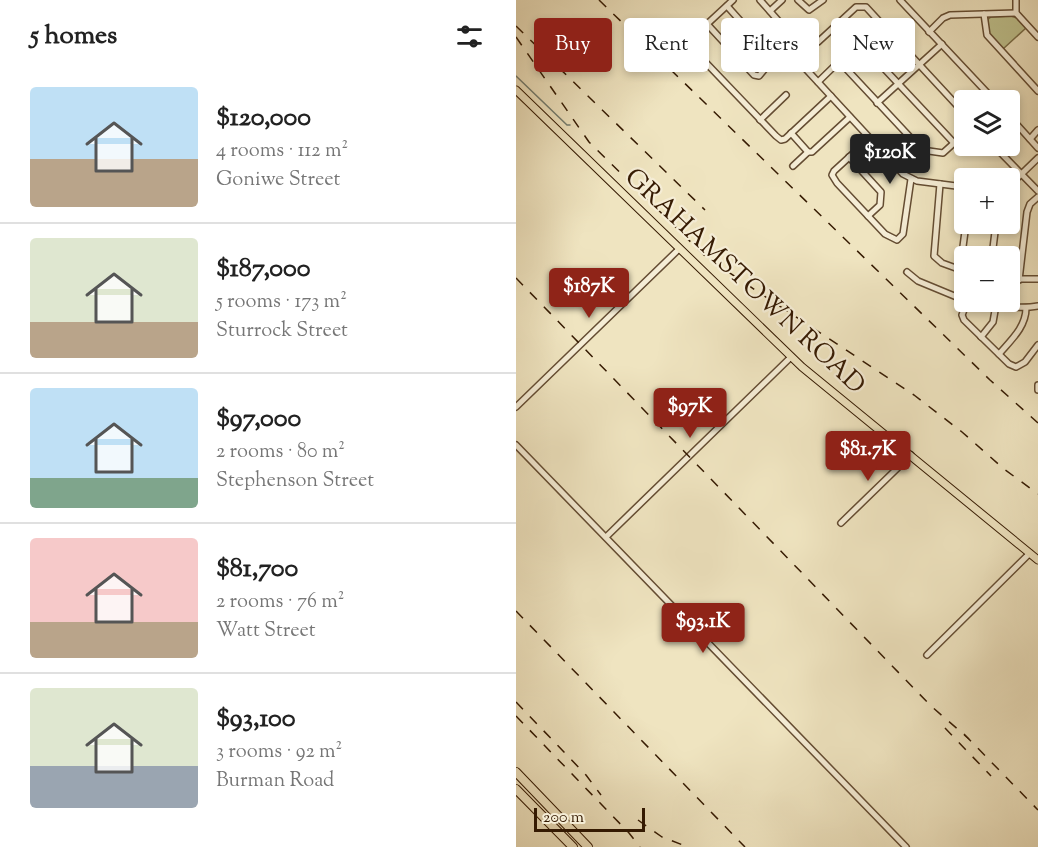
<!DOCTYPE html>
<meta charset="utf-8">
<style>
:root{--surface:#fff;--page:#f6f6f6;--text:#222;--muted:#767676;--line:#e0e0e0;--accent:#8f2418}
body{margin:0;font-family:"Sorts Mill Goudy",serif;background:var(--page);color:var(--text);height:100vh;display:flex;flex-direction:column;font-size:22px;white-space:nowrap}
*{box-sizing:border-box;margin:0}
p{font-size:20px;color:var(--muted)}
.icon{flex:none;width:33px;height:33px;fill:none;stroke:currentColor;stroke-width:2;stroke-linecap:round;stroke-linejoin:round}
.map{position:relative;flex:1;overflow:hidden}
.panel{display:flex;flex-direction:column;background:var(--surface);width:516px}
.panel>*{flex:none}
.hud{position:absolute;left:18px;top:18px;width:414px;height:54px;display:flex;gap:12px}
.tools{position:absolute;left:438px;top:90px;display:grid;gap:12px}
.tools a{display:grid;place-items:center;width:66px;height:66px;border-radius:6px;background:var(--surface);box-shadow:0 3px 9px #0003;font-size:30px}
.scale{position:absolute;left:18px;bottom:15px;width:111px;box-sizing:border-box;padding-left:6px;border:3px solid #351a02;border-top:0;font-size:16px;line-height:21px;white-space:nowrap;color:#351a02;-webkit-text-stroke:4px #f5edd6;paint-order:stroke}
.price{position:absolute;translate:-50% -51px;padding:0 14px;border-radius:6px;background:var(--accent);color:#fff;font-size:20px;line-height:39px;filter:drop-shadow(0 2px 3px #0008)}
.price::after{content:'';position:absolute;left:50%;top:36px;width:18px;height:14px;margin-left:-9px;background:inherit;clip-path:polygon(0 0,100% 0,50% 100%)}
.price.on{background:#222;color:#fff}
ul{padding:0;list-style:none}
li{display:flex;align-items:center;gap:18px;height:150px;padding:0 30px}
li+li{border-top:2px solid var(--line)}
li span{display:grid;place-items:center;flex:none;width:168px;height:120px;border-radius:6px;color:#555}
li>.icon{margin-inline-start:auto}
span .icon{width:72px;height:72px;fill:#fffc;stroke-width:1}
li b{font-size:26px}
h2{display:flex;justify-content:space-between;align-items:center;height:72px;padding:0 30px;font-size:26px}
.pill{padding:0 21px;border-radius:6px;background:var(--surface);box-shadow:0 3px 9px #0003;font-size:21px;line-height:54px}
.pill.on{background:var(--accent);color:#fff}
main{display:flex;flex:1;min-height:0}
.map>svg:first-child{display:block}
.green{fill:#bfc28e;stroke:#7a6e48;stroke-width:1.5}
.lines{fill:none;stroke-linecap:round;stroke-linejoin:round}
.stream{stroke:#727c6f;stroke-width:1.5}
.minor-casing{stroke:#644c32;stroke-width:8}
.major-casing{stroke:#351a02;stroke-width:9}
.highway-casing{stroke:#351a02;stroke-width:10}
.minor{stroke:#f5edd6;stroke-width:5}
.major{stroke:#efe4c0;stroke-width:7}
.highway{stroke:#efe4c0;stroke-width:8}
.rail{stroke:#351a02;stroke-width:1.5;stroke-dasharray:10 10;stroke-linecap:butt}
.labels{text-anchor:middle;stroke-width:4.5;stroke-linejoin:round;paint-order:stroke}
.street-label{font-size:26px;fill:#351a02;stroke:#f5edd6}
</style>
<main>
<section class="panel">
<h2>5 homes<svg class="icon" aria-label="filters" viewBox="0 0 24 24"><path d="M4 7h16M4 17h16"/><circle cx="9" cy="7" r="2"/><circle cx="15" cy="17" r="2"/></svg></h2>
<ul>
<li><span style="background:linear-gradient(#bfe0f5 60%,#b9a48a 0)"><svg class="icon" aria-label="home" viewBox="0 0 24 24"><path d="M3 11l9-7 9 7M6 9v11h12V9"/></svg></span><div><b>$120,000</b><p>4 rooms · 112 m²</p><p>Goniwe Street</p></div></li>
<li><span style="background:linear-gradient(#dfe7d0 70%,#b9a48a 0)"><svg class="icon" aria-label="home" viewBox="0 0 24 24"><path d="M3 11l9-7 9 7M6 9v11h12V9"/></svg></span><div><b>$187,000</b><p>5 rooms · 173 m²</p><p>Sturrock Street</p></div></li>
<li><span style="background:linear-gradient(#bfe0f5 75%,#7fa58c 0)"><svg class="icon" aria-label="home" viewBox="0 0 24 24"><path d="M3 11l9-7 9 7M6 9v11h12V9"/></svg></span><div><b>$97,000</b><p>2 rooms · 80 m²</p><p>Stephenson Street</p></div></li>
<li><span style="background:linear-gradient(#f6c9c9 70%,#b9a48a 0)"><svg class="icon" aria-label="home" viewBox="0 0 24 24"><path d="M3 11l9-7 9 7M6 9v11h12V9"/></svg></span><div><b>$81,700</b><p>2 rooms · 76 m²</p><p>Watt Street</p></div></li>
<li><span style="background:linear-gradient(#dfe7d0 65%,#9aa5b1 0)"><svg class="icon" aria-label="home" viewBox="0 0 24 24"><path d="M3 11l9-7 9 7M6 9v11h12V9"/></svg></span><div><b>$93,100</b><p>3 rooms · 92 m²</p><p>Burman Road</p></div></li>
</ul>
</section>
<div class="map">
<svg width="522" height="847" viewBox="0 0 522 847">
<rect width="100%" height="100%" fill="#efe4c0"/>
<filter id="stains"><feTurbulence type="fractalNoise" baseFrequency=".00333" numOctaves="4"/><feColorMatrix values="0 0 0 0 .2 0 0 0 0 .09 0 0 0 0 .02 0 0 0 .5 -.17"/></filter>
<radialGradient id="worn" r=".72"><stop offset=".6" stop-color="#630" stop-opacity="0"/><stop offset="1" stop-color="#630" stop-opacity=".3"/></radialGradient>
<!-- green -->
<polygon class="green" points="495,16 501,18 510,28 487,49 473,34 471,20 475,17"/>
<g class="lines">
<!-- stream -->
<polyline class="stream" points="0,76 51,125 54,125"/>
<!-- minor casing -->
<g class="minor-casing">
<g id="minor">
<polyline points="217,0 175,39 173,45 260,136 265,140 269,139 315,96"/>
<polyline points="244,0 274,34 288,67 387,174 401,181 448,187"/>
<polyline points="282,0 293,10 307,0"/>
<polyline points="384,0 478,100"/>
<polyline points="500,0 500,13 522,37"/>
<polyline points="254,11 266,0"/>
<polyline points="468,14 471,35 522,91"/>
<polyline points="191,24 238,75 243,76 253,64 246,45 211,6"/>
<polyline points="413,32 427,18 434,15 500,13"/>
<polyline points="281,50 302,42 340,7 350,7 448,113"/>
<polyline points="323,61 406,150 427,153 448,134"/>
<polyline points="302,82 339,46 346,45 438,143"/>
<polyline points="361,103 426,44"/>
<polyline points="494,117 522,148"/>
<polyline points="244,120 270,95"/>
<polyline points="275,133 292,152 296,152 334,117"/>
<polyline points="354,138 318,171 316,175 321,183 369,234 381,240 387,234 395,179"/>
<polyline points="514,139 522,130"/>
<polyline points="478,146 522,191"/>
<polyline points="333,157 365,192 364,205 352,216"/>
<polyline points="277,166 292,152"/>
<polyline points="424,184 418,256 426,263 448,271"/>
<polyline points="494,185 522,158"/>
<polyline points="476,256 480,224"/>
<polyline points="444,269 450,224"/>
<polyline points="391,272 402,281 448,300"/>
<polyline points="494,279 522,279"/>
<polyline points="503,280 511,212 514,204 522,197"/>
<polyline points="451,302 446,315 448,320 493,364 500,367 509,362 522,345"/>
<path d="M452 302C466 306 507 309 522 306"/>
<polyline points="465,337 477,322 480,305"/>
<path d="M483 354C495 340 510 327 510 308"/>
<polyline points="522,385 522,390"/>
<polyline points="0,407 163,249"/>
<polyline points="0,445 390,847"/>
<polyline points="325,523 395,455"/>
<polyline points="90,537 275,357"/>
<polyline points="411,655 514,553"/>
</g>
</g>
<!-- major casing -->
<g class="major-casing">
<polyline id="major" points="0,90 286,367 522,560"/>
</g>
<!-- highway casing -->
<g class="highway-casing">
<g id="highway">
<polyline points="0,772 72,847"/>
<polyline points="0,789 57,847"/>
</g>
</g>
<!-- minor -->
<use href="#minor" class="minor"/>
<!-- major -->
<use href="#major" class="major"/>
<!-- highway -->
<use href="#highway" class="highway"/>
<!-- rail -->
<g class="rail">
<polyline points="83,0 474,380 522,423"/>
<polyline points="0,26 189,210"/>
<polyline points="0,37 73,142 191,258 398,395 446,432 488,469 522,494"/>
<polyline points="0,278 415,706 453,739"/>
<polyline points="0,611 229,847"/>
<polyline points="0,702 70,775 85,795"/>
<polyline points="0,716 113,833 124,847"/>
<polyline points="429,728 475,776"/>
<polyline points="448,734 522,810"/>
<polyline points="122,820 146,837 172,847"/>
</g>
</g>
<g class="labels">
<!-- street labels -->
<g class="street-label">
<text transform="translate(230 280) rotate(43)" y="9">GRAHAMSTOWN ROAD</text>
</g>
</g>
<rect width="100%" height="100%" filter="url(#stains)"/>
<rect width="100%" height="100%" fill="url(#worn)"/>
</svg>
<div class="tools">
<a><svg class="icon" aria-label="layers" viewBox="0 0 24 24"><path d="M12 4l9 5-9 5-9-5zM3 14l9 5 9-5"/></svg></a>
<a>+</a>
<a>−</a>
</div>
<div class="scale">200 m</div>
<b class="price on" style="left:374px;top:185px">$120K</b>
<b class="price" style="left:73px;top:319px">$187K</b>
<b class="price" style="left:174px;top:439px">$97K</b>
<b class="price" style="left:352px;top:482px">$81.7K</b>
<b class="price" style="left:187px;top:654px">$93.1K</b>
<div class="hud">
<a class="pill on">Buy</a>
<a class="pill">Rent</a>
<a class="pill">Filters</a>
<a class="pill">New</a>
</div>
</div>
</main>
